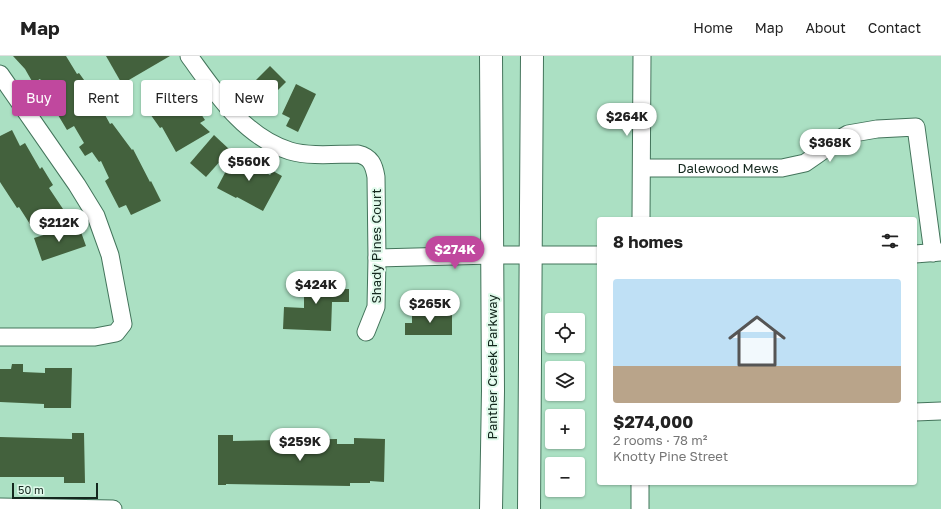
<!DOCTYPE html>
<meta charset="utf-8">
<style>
:root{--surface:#fff;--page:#f2f2f2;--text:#222;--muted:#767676;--line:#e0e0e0;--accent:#c0489e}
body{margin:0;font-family:"Golos Text",sans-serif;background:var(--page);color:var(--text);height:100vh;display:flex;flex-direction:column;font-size:15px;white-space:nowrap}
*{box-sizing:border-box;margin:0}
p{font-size:13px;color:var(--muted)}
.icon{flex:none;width:22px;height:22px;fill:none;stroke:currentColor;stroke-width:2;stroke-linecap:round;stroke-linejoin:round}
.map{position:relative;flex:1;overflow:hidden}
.sheet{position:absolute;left:597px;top:161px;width:320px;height:268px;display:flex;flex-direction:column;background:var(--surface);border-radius:4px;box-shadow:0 1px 3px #0004}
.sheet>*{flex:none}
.top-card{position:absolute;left:12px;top:24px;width:380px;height:36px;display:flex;gap:8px}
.buttons{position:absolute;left:545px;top:257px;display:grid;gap:8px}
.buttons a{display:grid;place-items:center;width:40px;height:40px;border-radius:4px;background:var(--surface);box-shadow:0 1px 3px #0004;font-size:20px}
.scale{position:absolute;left:12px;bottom:10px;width:86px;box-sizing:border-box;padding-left:4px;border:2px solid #14281e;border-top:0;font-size:11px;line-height:14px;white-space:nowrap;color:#14281e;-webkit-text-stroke:3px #e0faeb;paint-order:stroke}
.price{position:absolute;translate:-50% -34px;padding:0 9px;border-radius:14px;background:#fff;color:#222;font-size:13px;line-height:26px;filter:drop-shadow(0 1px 2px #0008)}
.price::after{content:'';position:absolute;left:50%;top:24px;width:12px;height:9px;margin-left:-6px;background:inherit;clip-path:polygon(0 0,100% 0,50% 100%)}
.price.current{background:var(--accent);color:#fff}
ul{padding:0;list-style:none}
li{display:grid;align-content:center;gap:8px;height:212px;padding:0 16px}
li+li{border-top:1px solid var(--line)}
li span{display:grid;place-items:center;height:124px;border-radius:4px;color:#555}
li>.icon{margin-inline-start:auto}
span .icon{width:72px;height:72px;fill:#fffc;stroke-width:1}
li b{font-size:17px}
h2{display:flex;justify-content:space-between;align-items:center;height:48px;padding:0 16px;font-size:17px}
.chip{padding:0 14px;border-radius:4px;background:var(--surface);box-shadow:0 1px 3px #0004;font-size:14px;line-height:36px}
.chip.current{background:var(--accent);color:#fff}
header{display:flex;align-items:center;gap:24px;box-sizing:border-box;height:56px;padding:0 20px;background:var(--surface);border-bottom:1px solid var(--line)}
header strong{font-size:19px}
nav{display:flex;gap:22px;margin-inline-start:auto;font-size:14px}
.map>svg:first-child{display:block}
.building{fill:#43613d}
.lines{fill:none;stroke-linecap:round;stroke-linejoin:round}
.minor-casing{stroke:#43745b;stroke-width:19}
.major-casing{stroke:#43745b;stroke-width:24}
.minor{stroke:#fff;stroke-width:17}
.major{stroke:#fff;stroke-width:22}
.labels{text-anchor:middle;stroke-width:4;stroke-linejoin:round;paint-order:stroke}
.street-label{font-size:13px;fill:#14281e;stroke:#e0faeb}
</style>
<header>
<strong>Map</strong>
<nav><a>Home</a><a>Map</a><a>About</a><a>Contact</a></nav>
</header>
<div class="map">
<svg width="941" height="453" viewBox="0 0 941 453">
<rect width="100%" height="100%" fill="#abe0c3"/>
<!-- building -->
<g class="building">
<polygon points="13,0 66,0 77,18 79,17 92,35 110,68 112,67 132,94 133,93 150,126 151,125 161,145 131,159 126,149 119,152 105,125 109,122 101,105 99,106 92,96 85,100 79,91 84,87 74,70 67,74 58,59 56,60 50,51 56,46 40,23 33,27 25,13"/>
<polygon points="106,0 170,0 122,28"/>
<polygon points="270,10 286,26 263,49 256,42 250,48 241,39"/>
<polygon points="296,28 316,38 298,76 286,70 290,62 282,58"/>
<polygon points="183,31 205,64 200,67 210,76 176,96 162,71 160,72 148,55"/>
<polygon points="12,74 20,90 25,87 40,113 42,111 53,129 49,132 65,156 35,176 19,151 17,152 0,126 0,80"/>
<polygon points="214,79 230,94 206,121 190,107"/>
<polygon points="237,94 253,103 251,108 270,119 273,115 282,120 263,155 237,141 236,142 217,132"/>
<polygon points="72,170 75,179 81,176 86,190 42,205 34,182"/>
<polygon points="304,222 343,222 343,233 349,233 349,246 332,246 331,275 283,273 284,251 304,252"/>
<polygon points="412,256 452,256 452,279 405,279 405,267 412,267"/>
<polygon points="12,308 23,308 23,316 45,317 45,312 72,312 71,352 44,352 44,348 0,346 0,313 11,313"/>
<polygon points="72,377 84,377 85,427 64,427 64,421 0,421 0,381 72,383"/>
<polygon points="218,379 233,379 233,385 337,383 337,388 354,388 354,382 385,383 384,426 370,425 370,427 350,427 350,430 226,428 226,429 218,429"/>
</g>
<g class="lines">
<!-- minor casing -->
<g class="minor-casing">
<g id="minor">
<path d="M189 0C216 37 244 81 290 95 311 101 336 98 358 98 371 101 374 109 376 121L377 202 376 251 366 276"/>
<polyline points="0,18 77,129 96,160 110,199 123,268 116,277 95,281 0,281"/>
<path id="s1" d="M642 112H782L805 107 818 98 836 85 848 78 877 73 916 71 933 197"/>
<polyline points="641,163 642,0"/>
<polyline points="915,198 941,196"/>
<polyline points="377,202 492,199 599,199"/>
<polyline points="915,356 941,355"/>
<polyline points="0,451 113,453"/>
<polyline points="640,453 640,427"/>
</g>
</g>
<!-- major casing -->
<g class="major-casing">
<g id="major">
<polyline points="491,0 493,335 491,453"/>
<polyline points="529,453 532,0"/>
</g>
</g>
<!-- minor -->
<use href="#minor" class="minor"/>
<!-- major -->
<use href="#major" class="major"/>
</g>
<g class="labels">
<!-- street labels -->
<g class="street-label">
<text dy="5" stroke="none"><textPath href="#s1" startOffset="86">Dalewood Mews</textPath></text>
<text transform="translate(376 190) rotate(-90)" y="5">Shady Pines Court</text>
<text transform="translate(492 311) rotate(-90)" y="5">Panther Creek Parkway</text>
</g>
</g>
</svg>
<div class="buttons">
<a><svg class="icon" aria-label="locate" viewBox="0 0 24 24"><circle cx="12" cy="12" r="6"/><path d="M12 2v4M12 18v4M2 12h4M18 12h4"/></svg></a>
<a><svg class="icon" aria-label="layers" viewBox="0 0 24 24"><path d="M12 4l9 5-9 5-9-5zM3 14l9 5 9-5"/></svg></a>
<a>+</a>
<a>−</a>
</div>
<div class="scale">50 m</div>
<b class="price" style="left:627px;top:81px">$264K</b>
<b class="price" style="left:830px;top:107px">$368K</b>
<b class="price" style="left:249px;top:126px">$560K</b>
<b class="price" style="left:59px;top:187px">$212K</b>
<b class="price current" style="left:455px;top:214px">$274K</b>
<b class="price" style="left:316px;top:249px">$424K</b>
<b class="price" style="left:430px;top:268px">$265K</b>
<b class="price" style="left:300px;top:406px">$259K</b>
<div class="top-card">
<a class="chip current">Buy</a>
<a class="chip">Rent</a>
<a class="chip">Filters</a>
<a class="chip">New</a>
</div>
<section class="sheet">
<h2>8 homes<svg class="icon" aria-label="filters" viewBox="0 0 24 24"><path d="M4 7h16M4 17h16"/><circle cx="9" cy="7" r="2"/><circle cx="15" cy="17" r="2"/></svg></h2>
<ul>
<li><span style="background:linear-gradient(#bfe0f5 70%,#b9a48a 0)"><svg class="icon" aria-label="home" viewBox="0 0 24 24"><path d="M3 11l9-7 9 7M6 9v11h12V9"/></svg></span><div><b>$274,000</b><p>2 rooms · 78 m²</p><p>Knotty Pine Street</p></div></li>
</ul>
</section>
</div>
